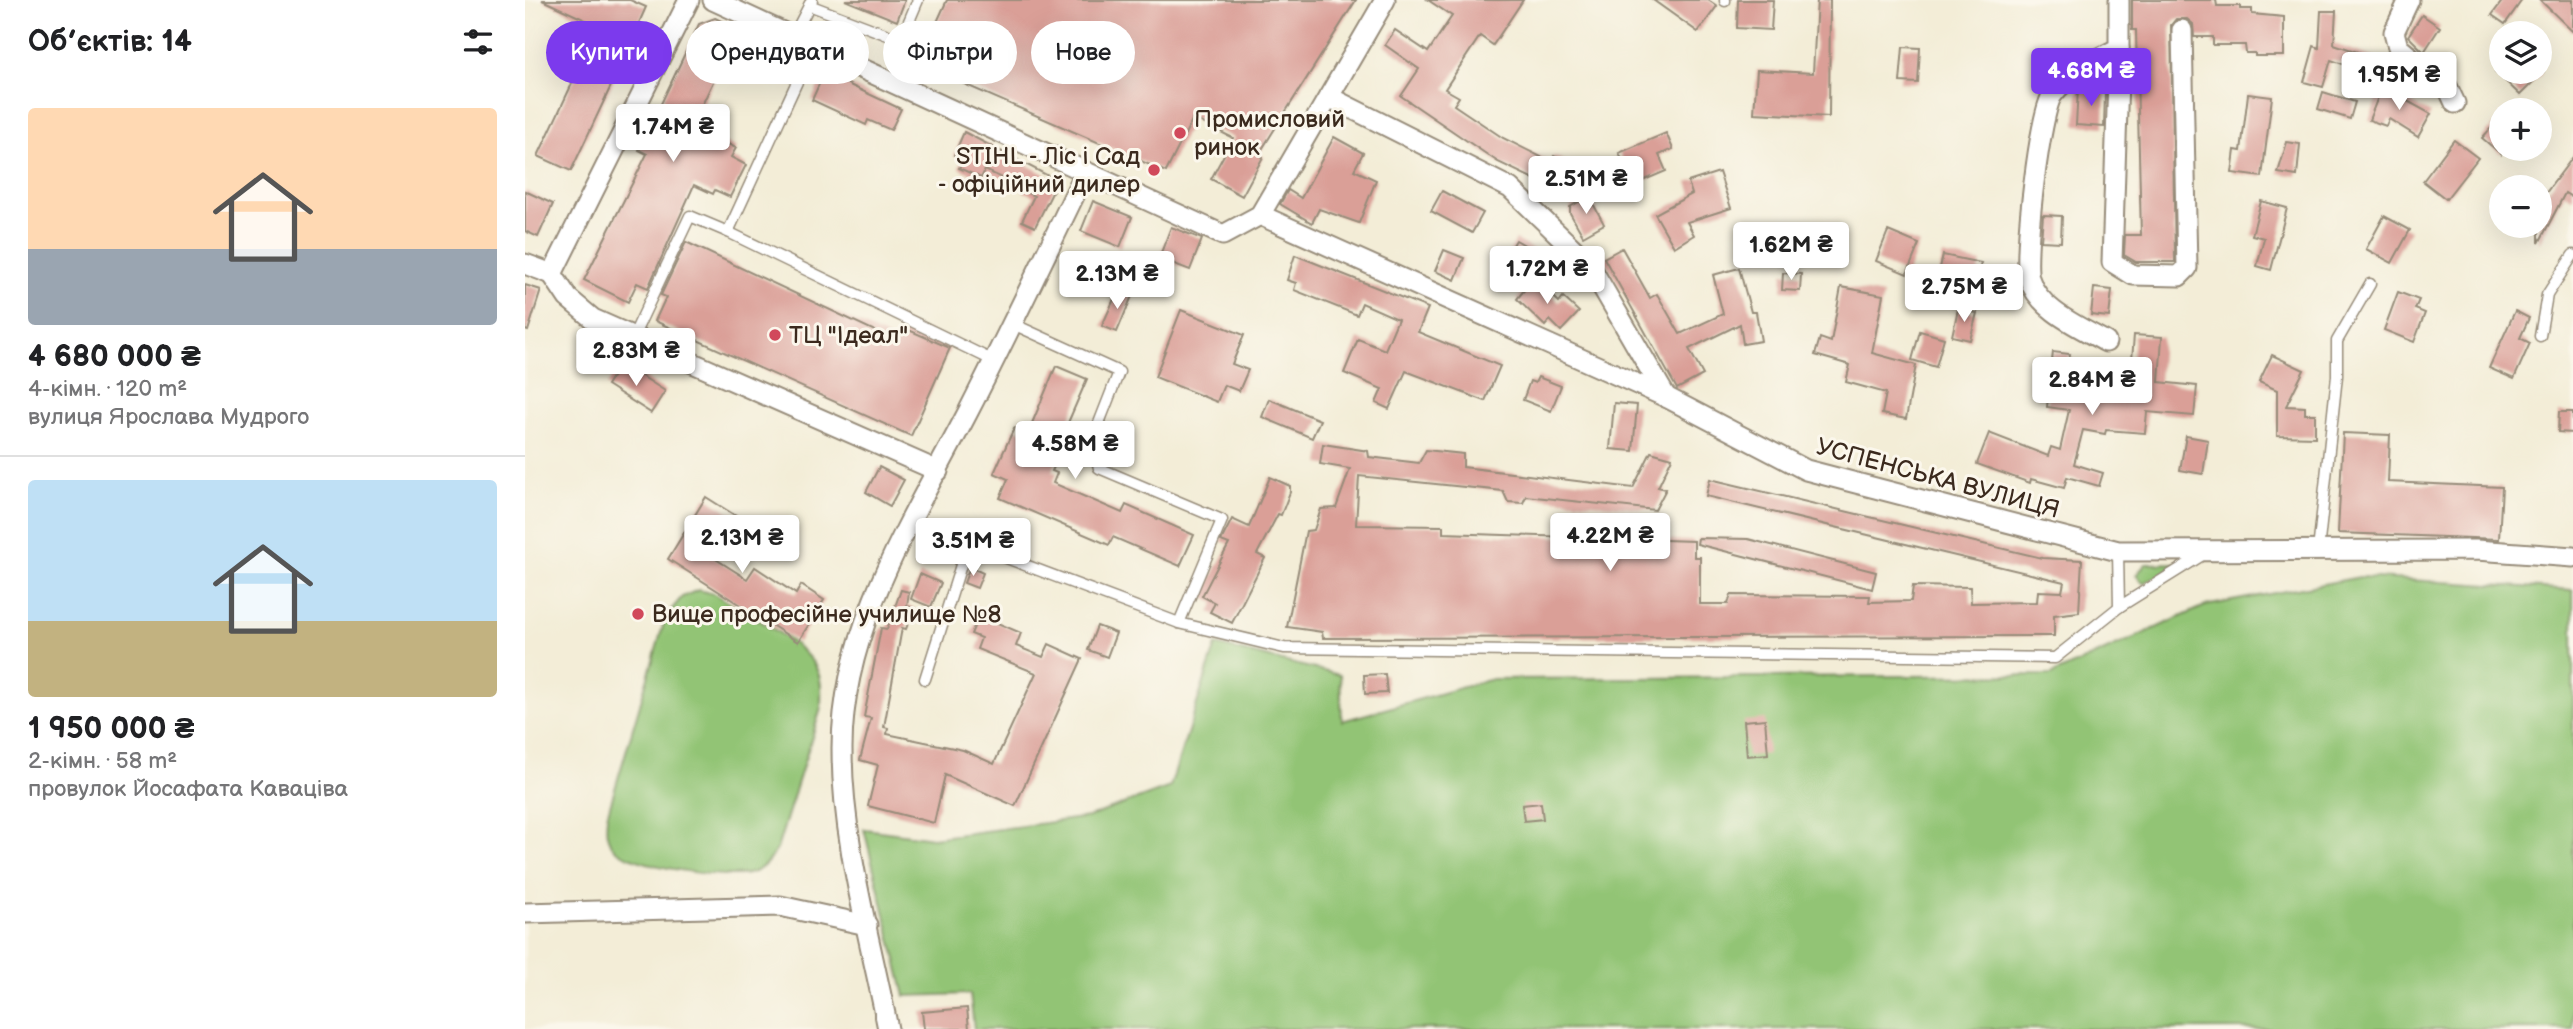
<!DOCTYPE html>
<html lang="uk">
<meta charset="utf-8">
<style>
:root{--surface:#fff;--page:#f6f6f6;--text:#202124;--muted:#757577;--line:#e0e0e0;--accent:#7c3aed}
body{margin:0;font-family:"Balsamiq Sans",sans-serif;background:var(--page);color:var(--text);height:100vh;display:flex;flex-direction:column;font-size:26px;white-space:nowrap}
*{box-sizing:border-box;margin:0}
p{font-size:23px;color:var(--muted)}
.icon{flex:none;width:38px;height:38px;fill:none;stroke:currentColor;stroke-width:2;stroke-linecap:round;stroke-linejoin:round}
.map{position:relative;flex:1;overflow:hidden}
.panel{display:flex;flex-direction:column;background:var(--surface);width:525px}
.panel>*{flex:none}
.guide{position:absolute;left:21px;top:21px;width:665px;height:63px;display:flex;gap:14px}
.tools{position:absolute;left:1964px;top:21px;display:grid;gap:14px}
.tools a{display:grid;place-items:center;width:63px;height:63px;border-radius:50%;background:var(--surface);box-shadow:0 7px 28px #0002;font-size:35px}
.price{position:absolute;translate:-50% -60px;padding:0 16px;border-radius:7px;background:#fff;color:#222;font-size:23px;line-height:46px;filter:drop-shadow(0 2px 4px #0008)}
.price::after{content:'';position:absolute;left:50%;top:42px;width:21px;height:16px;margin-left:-10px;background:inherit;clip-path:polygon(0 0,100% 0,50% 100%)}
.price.active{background:var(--accent);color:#fff}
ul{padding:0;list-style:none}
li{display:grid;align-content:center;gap:14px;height:371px;padding:0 28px}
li+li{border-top:2px solid var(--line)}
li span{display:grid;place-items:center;height:217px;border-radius:7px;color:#555}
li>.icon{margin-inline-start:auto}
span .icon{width:126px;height:126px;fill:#fffc;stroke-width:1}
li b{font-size:30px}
h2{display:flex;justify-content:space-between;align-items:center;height:84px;padding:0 28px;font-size:30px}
.chip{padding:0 24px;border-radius:32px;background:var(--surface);box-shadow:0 7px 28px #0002;font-size:24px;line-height:63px}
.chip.active{background:var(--accent);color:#fff}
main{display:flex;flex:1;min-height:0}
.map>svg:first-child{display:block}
.green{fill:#92c475;stroke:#66774a;stroke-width:2}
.building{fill:#da9f97}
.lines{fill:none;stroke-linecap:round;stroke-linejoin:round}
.lane-casing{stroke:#978c7a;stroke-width:13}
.street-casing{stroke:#978c7a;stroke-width:23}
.lane{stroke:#fff;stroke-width:10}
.street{stroke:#fff;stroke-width:19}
.poi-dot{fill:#d1495b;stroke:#fbf7ec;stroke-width:2.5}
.labels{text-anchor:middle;stroke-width:6;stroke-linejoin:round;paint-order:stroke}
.poi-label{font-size:24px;fill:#3b2a1e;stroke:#fbf7ec;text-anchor:start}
.street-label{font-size:24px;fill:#3b2a1e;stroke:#fbf7ec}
</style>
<main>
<section class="panel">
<h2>Об’єктів: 14<svg class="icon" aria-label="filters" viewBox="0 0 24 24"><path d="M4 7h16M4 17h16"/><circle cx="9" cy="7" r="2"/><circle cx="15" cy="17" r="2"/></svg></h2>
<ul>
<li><span style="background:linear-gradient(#ffd9b3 65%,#9aa5b1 0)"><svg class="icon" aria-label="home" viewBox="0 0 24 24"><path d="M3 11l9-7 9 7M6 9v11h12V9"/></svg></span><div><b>4 680 000 ₴</b><p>4-кімн. · 120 m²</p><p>вулиця Ярослава Мудрого</p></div></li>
<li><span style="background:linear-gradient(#bfe0f5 65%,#c2b280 0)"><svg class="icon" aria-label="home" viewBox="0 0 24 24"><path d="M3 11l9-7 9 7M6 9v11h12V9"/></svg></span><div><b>1 950 000 ₴</b><p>2-кімн. · 58 m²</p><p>провулок Йосафата Каваціва</p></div></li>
</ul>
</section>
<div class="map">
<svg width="2048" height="1029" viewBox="0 0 2048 1029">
<rect width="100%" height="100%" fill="#fbf7ec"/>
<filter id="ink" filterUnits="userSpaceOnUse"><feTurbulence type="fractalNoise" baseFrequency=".0143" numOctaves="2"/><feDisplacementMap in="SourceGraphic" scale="14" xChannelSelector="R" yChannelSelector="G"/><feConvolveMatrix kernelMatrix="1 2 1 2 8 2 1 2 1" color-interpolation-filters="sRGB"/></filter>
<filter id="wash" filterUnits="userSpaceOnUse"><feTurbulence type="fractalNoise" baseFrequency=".00686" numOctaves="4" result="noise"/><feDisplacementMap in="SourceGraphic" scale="28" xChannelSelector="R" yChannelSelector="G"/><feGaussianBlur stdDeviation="1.57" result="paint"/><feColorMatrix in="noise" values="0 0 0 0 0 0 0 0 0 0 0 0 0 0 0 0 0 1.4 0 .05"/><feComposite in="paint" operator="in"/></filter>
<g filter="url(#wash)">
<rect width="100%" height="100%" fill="#f3edd7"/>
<!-- green -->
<g class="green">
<polygon points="1651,563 1642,572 1618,583 1611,575 1621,564"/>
<polygon points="1835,577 2048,590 2048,1029 449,1029 445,994 380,996 339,829 408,838 564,817 645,787 691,645 815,675 817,721 967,679 1526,675 1680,606"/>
<path d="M173 590 190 594C218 612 273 638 290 666 298 680 296 694 296 708L252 849C246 858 240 867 229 872 208 882 103 866 88 847 80 837 81 827 82 816L141 616 157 597Z"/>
</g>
<g id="blocks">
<!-- building -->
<g class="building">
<polygon points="17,0 105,0 121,7 106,41"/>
<polygon points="320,0 380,0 372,21"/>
<polygon points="422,0 831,0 734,154 738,157 717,196 686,179 708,138 668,118 641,172 393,64"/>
<polygon points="903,0 998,0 968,45 955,36 920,89 934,97 929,105 978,138 1026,162 1029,156 1043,163 1030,189 973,162 876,96 894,69 860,45 870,30 903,52 927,16"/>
<polygon points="1128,0 1183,0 1192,6 1173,32"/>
<polygon points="1213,0 1248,0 1246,30 1212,28"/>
<polygon points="1292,0 1305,0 1304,117 1229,113 1232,70 1288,73"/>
<polygon points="1607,0 1691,0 1692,6 1715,6 1715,9 1727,9 1727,14 1759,17 1759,56 1730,56 1730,53 1721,53 1720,45 1688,45 1688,37 1669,37 1668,24 1662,19 1651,19 1646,25 1650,262 1611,262 1599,255 1600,235 1616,235 1611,30 1607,30"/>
<polygon points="1978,0 1997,0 1980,24 1967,15"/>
<polygon points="2015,0 2048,0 2048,32"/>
<polygon points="1796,11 1811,11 1809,44 1850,58 1845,73 1806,60 1798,87 1779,82 1789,46 1794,48"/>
<polygon points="1897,15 1915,27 1899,52 1883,36"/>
<polygon points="190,18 246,45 236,66 203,50 167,126 211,148 206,157 221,165 205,197 190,190 188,194 169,185 123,288 112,283 103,302 59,280 122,154 114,150 174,24"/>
<polygon points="1378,47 1395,48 1393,83 1375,82"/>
<polygon points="60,56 93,71 46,171 13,156"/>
<polygon points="1971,72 2018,72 1995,95"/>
<polygon points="299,73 376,109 366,130 343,120 341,125 287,100"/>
<polygon points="1857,87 1874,93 1873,96 1906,114 1893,137 1864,119 1861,126 1844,120"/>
<polygon points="1553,89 1580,91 1579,127 1551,125"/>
<polygon points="1798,92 1830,102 1825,119 1793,109"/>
<polygon points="1723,94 1747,97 1737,177 1707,173 1710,150 1716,151"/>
<polygon points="1976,117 1976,154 1957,138"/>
<polygon points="439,132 533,181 510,227 497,221 509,196 498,191 499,188 460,170 456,178 434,168 438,160 429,155"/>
<polygon points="1141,133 1148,149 1134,155 1141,171 1108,185 1094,153"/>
<polygon points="809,137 838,153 829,170 851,180 834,223 794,209 787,223 755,204 763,190 776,198"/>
<polygon points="1929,140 1953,158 1921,199 1898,181"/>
<polygon points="1762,142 1775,144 1772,176 1753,173"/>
<polygon points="2048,157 2048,198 2040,193 2014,243 2014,202"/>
<polygon points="1194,172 1206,208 1162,222 1169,235 1149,247 1130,214 1167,194 1163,182"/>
<polygon points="0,191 28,204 13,237 0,231"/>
<polygon points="917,191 958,213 947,233 906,211"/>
<polygon points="1064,196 1079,224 1058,236 1045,213 1045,207"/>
<polygon points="568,201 607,217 595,247 556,231"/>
<polygon points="1736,201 1762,208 1746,270 1732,266 1739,238 1727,235"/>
<polygon points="1518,215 1537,216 1536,242 1516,241"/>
<polygon points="1859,216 1885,230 1867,263 1841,249"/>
<polygon points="646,227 677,239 665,270 634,258"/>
<polygon points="1269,229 1291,231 1290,248 1267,246"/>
<polygon points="1363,231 1394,244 1382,274 1351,261"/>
<polygon points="991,240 1012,252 1005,264 983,253"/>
<polygon points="161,242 371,341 377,327 425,348 386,436 130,321 141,297 136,295"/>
<polygon points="1097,248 1125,298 1132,294 1155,334 1198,314 1188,275 1214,268 1226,312 1231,312 1236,341 1218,344 1215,324 1164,349 1178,375 1152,389 1079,258"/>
<polygon points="919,250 939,258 930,280 910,271"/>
<polygon points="770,255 903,308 893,332 975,366 960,401 881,371 864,409 851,403 857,389 819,373 833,339 860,350 873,319 837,303 832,315 769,290 771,283 762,280"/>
<polygon points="1418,255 1456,263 1447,299 1411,285"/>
<polygon points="1258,273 1276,274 1275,291 1257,290"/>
<polygon points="1009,278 1034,302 1038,297 1054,312 1036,331 1025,320 1020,326 992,299"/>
<polygon points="0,285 16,290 3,331 0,330"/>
<polygon points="1316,287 1358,295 1347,353 1391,365 1381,419 1357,414 1361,393 1321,382 1325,365 1290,355 1295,338 1306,342"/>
<polygon points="1569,288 1587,290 1584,317 1566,315"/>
<polygon points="593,290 607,296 592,332 577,326"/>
<polygon points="1873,292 1894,300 1890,309 1900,313 1889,342 1859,330"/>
<polygon points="1433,309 1452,313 1445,340 1427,336"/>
<polygon points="656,310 719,335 707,364 723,370 714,391 699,385 692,402 630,377"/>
<polygon points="1990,311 2004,318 1995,338 2005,343 1989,379 1964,368"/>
<polygon points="1395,331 1419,338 1411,367 1387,360"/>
<polygon points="1609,335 1637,337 1634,382 1672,386 1669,416 1622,412 1620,433 1581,430 1580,434 1558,430 1549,464 1578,473 1574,486 1542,477 1539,488 1506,479 1505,483 1452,464 1464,433 1523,456 1526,447 1535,450 1544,410 1522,407 1528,352 1545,354 1543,364 1556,365 1553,388 1604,398"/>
<polygon points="1747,355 1779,370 1761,406 1780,407 1780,414 1790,414 1790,437 1752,436 1752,390 1734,382"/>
<polygon points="96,363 140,391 126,413 82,385"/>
<polygon points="531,366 562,379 532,448 537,450 527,471 532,473 528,483 597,513 601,505 669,535 655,566 588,537 584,545 475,498 483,479 469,473 489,428 503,433"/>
<polygon points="1013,377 1036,386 1026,411 998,400 1005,381 1010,383"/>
<polygon points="744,399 795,420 787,438 737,417"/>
<polygon points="1089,403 1112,405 1108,451 1085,449"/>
<polygon points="2034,412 2048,412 2048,433 2033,432"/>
<polygon points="1818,433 1865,435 1863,482 1977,487 1974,539 1813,533"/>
<polygon points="1661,436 1683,440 1678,474 1655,470"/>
<polygon points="798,444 843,451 844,457 894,463 901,450 938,454 938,467 1108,488 1126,452 1147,458 1133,487 1141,489 1130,510 1001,496 998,503 983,502 978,491 834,476 831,525 918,526 918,533 1169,541 1169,557 1175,557 1175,604 1203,604 1206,595 1345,596 1344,602 1386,601 1388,586 1445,587 1446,603 1512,602 1513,591 1537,592 1539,582 1181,496 1185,479 1517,558 1557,560 1554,612 1529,615 1529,636 798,638 797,632 762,627 781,531 789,530 796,509 811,508 825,469 795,464"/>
<polygon points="354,467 379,480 365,506 341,492"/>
<polygon points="745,477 765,486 765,492 756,515 753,514 732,554 740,558 707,623 685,612 690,603 677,596 704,544 696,541 707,519 724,527"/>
<polygon points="181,497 211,516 186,556 222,579 230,567 271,594 276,585 299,600 273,642 143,559"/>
<polygon points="1173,538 1223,539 1351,572 1347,589 1172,544"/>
<polygon points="445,567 458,573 452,588 439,583"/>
<polygon points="395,574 416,583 406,607 386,599"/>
<polygon points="376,590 384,592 382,606 389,608 381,629 377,628 359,727 363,728 362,734 438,750 469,764 511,673 452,649 456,638 446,634 454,615 496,633 491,646 518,657 524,644 557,659 490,806 420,775 409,823 343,806 353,765 335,760 346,718 339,717 356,628 362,629"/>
<polygon points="572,626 591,633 582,657 563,650"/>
<polygon points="860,674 862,693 840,694 839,675"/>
<polygon points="1240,719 1243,754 1222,756 1219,721"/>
<polygon points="1016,803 1018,819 999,821 997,805"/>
<polygon points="442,1008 444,1029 399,1029 397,1012"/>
</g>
</g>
</g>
<g filter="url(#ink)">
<use href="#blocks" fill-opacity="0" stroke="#978c7a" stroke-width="2"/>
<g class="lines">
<!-- lane casing -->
<g class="lane-casing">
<g id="lane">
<polyline points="1200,1 1200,0"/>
<polyline points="284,5 376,40 393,0"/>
<polyline points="268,37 287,0"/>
<polyline points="288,47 203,232 469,361"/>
<polyline points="488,324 594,372 567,441 574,468 697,520 654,623"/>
<polyline points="2015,336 2022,295 2048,255"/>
<polyline points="108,337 165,216 203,232"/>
<polyline points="386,522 654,623 759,648 1530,658 1594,607 1679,554"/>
<polyline points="1593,551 1594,607"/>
<polyline points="1793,551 1812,376 1812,341 1845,284"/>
<polyline points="400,679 442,546"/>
</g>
</g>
<!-- street casing -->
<g class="street-casing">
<g id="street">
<polyline points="188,0 698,235 735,215 860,0"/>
<polyline points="1884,0 1869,32 1873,47 1923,88 1930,103"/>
<polyline points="1594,48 1587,262 1608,275 1654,276 1662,268 1657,30"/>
<polyline points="804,97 985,188 1064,264 1141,397"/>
<polyline points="735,215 1141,397 1281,470 1593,551 1951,550 2048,557"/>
<polyline points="0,264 27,274"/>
<polyline points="27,274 43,298 68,319 413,471"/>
<polyline points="27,274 164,0"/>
<path d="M1581 342C1555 327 1513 310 1504 278 1498 256 1515 110 1528 94 1544 74 1572 59 1594 48V0"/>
<polyline points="0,913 255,906 342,925"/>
<path d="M363 1029C345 937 317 843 317 748 317 626 390 515 444 410 484 332 522 252 560 173"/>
</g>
</g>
<!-- lane -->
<use href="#lane" class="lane"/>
<!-- street -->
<use href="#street" class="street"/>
</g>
</g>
<!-- markers -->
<g class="poi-dot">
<circle cx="655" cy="133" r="7"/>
<circle cx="629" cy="170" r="7"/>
<circle cx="250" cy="335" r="7"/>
<circle cx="113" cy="614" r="7"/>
</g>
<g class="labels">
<!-- poi labels -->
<g class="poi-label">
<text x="669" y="127">Промисловий<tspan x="669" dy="28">ринок</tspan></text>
<text x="615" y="164" text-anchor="end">STIHL - Ліс і Сад<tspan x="615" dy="28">- офіційний дилер</tspan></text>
<text x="264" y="343">ТЦ "Ідеал"</text>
<text x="127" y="622">Вище професійне училище №8</text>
</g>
<!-- street labels -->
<g class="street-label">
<text transform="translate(1413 478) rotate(15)" y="8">УСПЕНСЬКА ВУЛИЦЯ</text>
</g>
</g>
</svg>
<div class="tools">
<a><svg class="icon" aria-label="layers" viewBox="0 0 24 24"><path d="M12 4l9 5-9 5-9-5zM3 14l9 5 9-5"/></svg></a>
<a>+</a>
<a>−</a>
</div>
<b class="price active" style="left:1566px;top:108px">4.68M ₴</b>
<b class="price" style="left:1874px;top:112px">1.95M ₴</b>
<b class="price" style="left:148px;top:164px">1.74M ₴</b>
<b class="price" style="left:1061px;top:216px">2.51M ₴</b>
<b class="price" style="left:1266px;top:282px">1.62M ₴</b>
<b class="price" style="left:1022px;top:306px">1.72M ₴</b>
<b class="price" style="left:592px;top:311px">2.13M ₴</b>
<b class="price" style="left:1439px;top:324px">2.75M ₴</b>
<b class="price" style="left:111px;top:388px">2.83M ₴</b>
<b class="price" style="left:1567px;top:417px">2.84M ₴</b>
<b class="price" style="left:550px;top:481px">4.58M ₴</b>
<b class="price" style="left:1085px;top:573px">4.22M ₴</b>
<b class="price" style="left:217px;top:575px">2.13M ₴</b>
<b class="price" style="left:448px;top:578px">3.51M ₴</b>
<div class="guide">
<a class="chip active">Купити</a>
<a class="chip">Орендувати</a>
<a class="chip">Фільтри</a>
<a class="chip">Нове</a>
</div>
</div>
</main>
